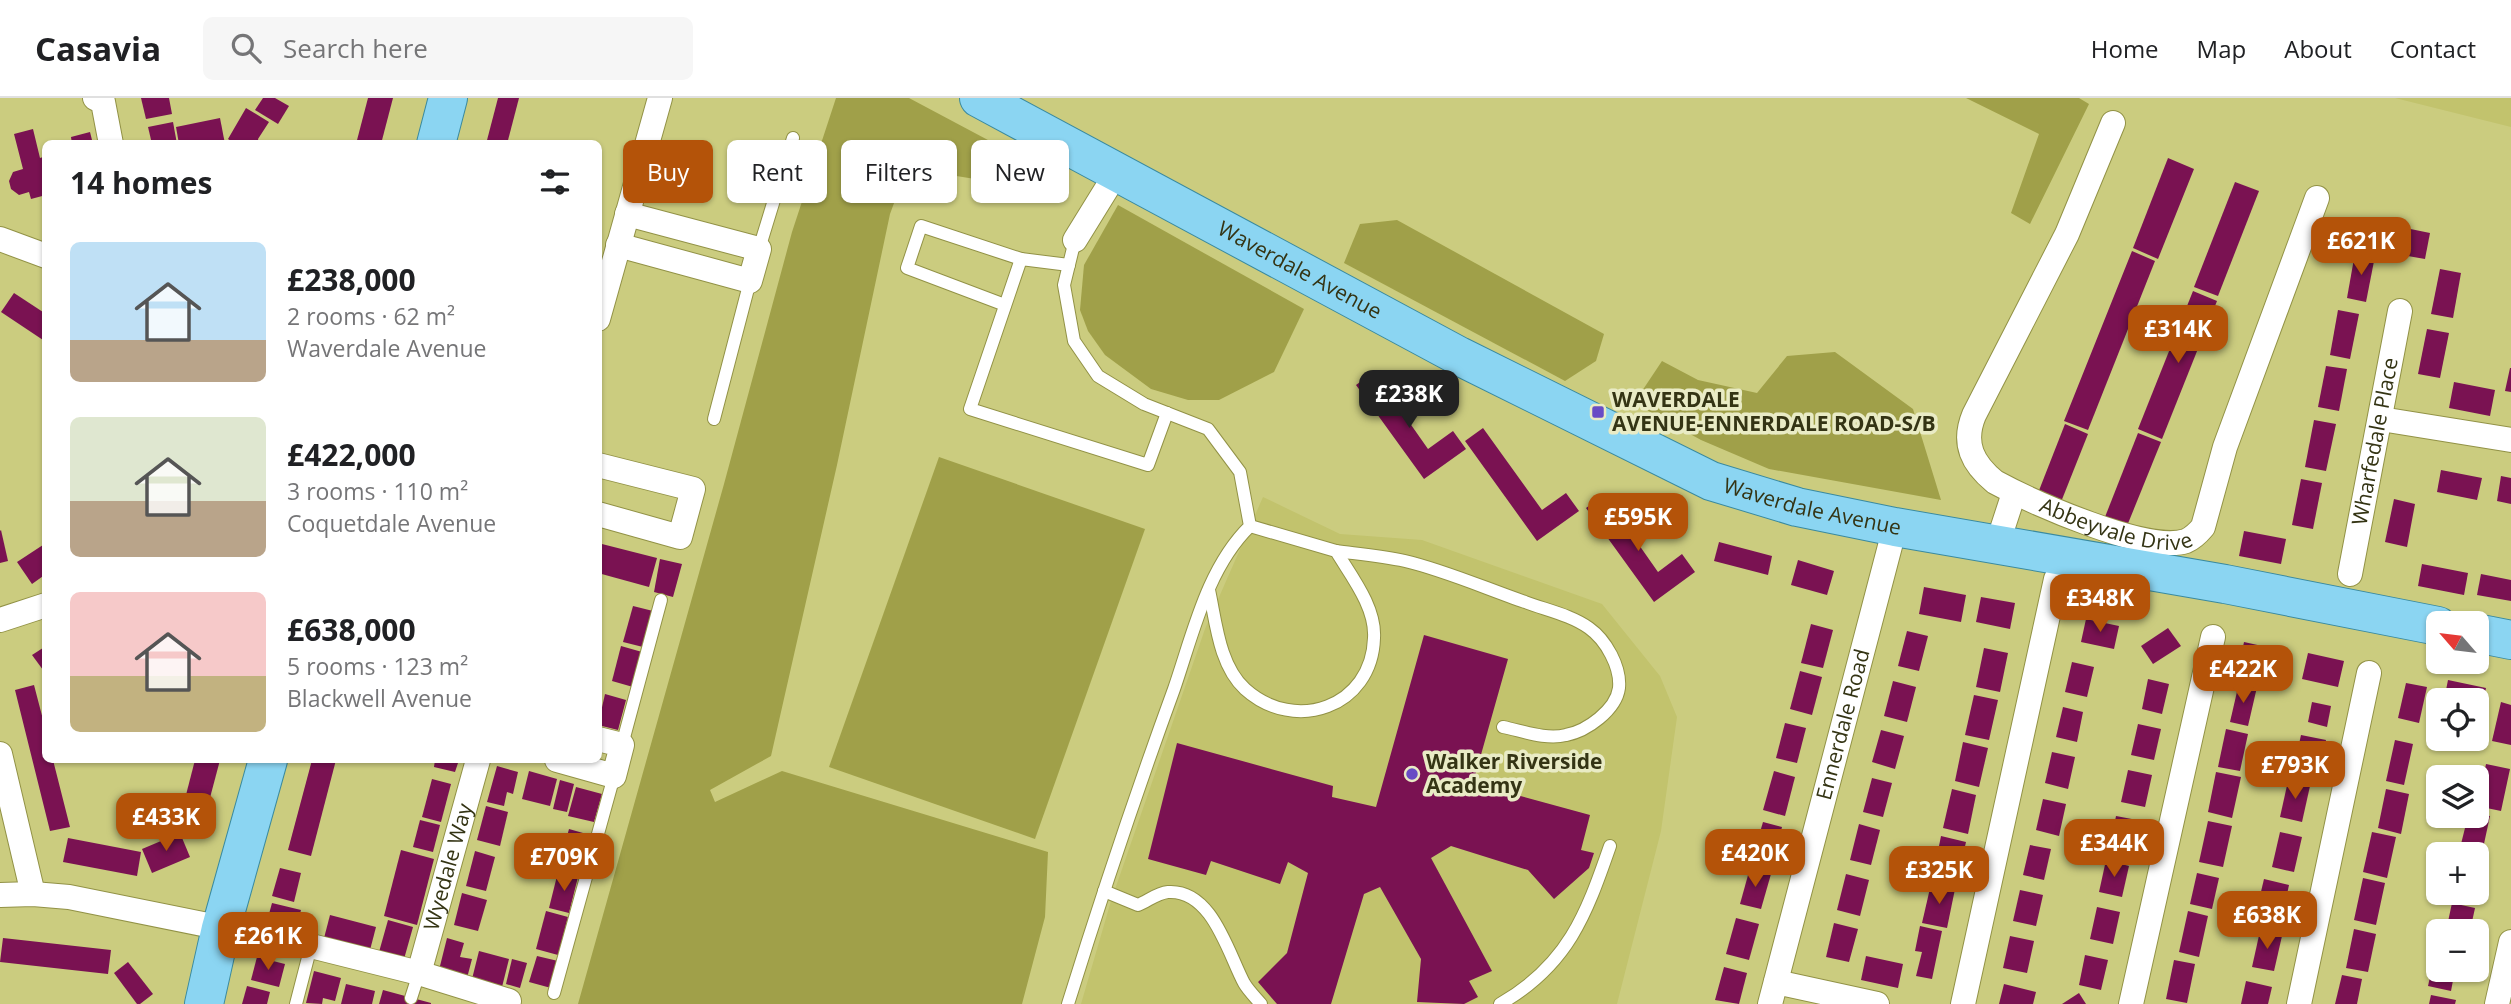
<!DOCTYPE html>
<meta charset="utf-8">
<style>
:root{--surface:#fff;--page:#f6f6f6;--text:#202124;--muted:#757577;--line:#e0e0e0;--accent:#b45309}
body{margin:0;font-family:"Open Sans",sans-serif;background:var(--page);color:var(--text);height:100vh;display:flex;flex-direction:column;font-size:26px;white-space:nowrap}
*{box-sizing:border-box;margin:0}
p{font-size:23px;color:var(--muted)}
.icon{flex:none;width:38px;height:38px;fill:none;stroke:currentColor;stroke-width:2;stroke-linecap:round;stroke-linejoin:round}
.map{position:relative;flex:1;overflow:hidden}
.drawer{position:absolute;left:42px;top:42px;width:560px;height:623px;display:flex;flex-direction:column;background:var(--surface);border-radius:10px;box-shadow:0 2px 5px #0004}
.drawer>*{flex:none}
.banner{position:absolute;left:623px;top:42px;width:665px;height:63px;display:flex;gap:14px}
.needle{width:46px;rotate:298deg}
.fabs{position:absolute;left:2426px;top:513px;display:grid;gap:14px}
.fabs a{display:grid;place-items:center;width:63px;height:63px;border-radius:10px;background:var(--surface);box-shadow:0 2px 5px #0004;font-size:35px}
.price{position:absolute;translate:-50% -60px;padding:0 16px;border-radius:14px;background:var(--accent);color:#fff;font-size:23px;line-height:46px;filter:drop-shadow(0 2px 4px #0008)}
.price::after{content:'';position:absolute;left:50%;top:42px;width:21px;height:16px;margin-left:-10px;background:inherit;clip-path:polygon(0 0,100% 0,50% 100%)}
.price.current{background:#222;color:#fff}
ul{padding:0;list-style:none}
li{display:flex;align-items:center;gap:21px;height:175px;padding:0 28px}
li span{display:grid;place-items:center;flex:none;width:196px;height:140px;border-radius:10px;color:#555}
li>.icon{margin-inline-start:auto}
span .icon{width:84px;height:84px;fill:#fffc;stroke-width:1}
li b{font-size:30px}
h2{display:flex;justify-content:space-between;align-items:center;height:84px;padding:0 28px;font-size:30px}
.tag{padding:0 24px;border-radius:10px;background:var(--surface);box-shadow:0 2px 5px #0004;font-size:24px;line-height:63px}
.tag.current{background:var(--accent);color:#fff}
header{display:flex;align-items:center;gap:42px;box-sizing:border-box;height:98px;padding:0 35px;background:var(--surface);border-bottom:2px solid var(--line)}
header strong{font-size:33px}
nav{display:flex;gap:38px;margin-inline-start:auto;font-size:24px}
.search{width:490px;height:63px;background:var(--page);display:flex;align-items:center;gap:18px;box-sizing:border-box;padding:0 24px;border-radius:10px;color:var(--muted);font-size:26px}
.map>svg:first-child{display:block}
.built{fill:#c2c36d}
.green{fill:#a0a049}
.building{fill:#7a1252}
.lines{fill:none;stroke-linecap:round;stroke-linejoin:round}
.lane-casing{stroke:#929246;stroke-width:14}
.street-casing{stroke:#929246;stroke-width:26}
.primary-casing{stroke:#3a8a9f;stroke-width:40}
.lane{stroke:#fff;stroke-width:12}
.street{stroke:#fff;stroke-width:24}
.primary{stroke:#8bd5f2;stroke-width:38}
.poi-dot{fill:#684cc5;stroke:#e9ebc5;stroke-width:2.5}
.labels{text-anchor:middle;stroke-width:7;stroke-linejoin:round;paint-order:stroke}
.street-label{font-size:21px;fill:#343414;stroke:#e9ebc5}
.poi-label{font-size:21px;font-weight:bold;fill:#343414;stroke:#e9ebc5;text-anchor:start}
</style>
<header>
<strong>Casavia</strong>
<div class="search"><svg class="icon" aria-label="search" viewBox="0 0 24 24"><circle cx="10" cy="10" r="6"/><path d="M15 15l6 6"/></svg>Search here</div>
<nav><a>Home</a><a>Map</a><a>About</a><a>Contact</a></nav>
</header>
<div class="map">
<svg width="2511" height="906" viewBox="0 0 2511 906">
<rect width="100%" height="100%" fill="#cbcc7f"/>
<!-- built -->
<g class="built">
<polygon points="2395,0 2511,0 2511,29"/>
<polygon points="1263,399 1340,436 1422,442 1602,506 1660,578 1677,619 1661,733 1617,906 1081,906 1111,803 1205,531"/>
</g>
<!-- green -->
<g class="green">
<polygon points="836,0 909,0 1033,66 1007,104 975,81 907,70 890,116 837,367 771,658 710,692 715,704 782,673 1048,754 1045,819 1022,906 578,906 724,386 792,134"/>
<polygon points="1966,0 2079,0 2089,6 2030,126 2011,115 2039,36"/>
<polygon points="1118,107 1304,211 1274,274 1219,302 1188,302 1151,291 1105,257 1088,233 1080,212 1084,167"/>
<polygon points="1397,122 1604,236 1596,263 1565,283 1344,165 1360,126"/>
<polygon points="1835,254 1913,311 1941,402 1769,371 1701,342 1634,305 1662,263 1698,282 1757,295 1787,258"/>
<polygon points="939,359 1145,431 1035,741 829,669"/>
</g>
<!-- building -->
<g class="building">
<polygon points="141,0 169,0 172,16 146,21"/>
<polygon points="263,0 275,0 289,8 278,26 255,12"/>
<polygon points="368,0 393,0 381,46 356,46"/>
<polygon points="498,0 519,0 507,46 486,46"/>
<polygon points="246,10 269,24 258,41 259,46 235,46 228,41"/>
<polygon points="220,20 225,46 179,46 176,29"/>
<polygon points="173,24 177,46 152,46 148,29"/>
<polygon points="33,31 40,60 46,58 46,97 31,101 29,94 19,97 11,91 9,83 13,74 23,71 14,36"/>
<polygon points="90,34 93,46 72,46 71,39"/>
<polygon points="2168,60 2194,71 2158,161 2133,150"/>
<polygon points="2235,84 2259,93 2218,198 2194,189"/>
<polygon points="2391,127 2430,135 2425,161 2385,154"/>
<polygon points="2132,153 2155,163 2088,332 2064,323"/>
<polygon points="2355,155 2375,158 2366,204 2347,200"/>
<polygon points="2440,171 2461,175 2453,220 2431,216"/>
<polygon points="2193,193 2217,203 2162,341 2138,331"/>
<polygon points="14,195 46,216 46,244 1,214"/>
<polygon points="2338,212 2359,216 2350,261 2330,257"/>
<polygon points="2427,231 2449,235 2440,280 2418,276"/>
<polygon points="2326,268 2347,271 2339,313 2318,309"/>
<polygon points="2510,270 2511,270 2511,294 2505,293"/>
<polygon points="1374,274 1428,351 1453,333 1466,351 1424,381 1356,287"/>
<polygon points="2454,284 2495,292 2490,318 2449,310"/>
<polygon points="2314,322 2336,326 2326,373 2305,369"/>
<polygon points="2065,326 2088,336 2061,404 2038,395"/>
<polygon points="1483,330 1542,412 1566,395 1579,413 1537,443 1465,343"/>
<polygon points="2138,335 2161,344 2127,428 2105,419"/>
<polygon points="2441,372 2482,380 2477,402 2437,394"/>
<polygon points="2501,378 2511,380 2511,406 2497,403"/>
<polygon points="2301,381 2322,385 2313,431 2292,427"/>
<polygon points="1604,397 1658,474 1682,456 1695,474 1654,504 1586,410"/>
<polygon points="2394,401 2415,406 2407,449 2385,444"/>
<polygon points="1,432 8,463 0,465 0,433"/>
<polygon points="2244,433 2286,441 2281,466 2239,458"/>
<polygon points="1719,444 1772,458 1768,477 1714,463"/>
<polygon points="46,445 46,476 32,486 17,464"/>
<polygon points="598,445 657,460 649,489 598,475"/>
<polygon points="660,461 682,466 673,499 654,494"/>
<polygon points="1798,462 1834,473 1827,497 1791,487"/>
<polygon points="2422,466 2468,475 2464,497 2418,488"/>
<polygon points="2481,476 2511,482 2511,503 2477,497"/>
<polygon points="1924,489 1966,497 1961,524 1919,516"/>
<polygon points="1981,499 2015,505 2010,531 1976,524"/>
<polygon points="633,508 653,513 643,549 623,544"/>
<polygon points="2086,521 2119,528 2114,551 2081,544"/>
<polygon points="1811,526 1833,532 1823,570 1801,565"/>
<polygon points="2168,530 2181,548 2153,566 2141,548"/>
<polygon points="1907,533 1928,538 1919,573 1898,568"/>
<polygon points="1424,537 1508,561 1473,685 1590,717 1581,752 1594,755 1589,770 1554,801 1528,772 1451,748 1431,760 1492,873 1469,883 1478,899 1464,906 1417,904 1421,861 1380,789 1364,796 1331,906 1277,906 1258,884 1287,855 1308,775 1288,764 1280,786 1211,763 1206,777 1148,761 1177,645 1333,688 1332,699 1376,709"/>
<polygon points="2244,544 2280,552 2275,575 2239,567"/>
<polygon points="46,548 46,576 32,557"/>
<polygon points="621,548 642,554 633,589 612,583"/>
<polygon points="1984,550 2008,555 2000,594 1976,589"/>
<polygon points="2308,555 2344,563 2338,589 2302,581"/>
<polygon points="2072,564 2094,569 2087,599 2065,594"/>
<polygon points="1800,573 1822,579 1812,617 1790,611"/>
<polygon points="2148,581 2169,586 2162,616 2142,611"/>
<polygon points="2448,582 2486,590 2480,617 2476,616 2476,602 2444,602"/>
<polygon points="1893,583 1916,589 1907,624 1884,618"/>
<polygon points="2239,585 2257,589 2248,628 2230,624"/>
<polygon points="2406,585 2427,589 2419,625 2398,620"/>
<polygon points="34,587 46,633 46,662 53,662 70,729 50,733 15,592"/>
<polygon points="605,596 626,602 618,632 598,627"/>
<polygon points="1974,597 1998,602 1989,642 1965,637"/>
<polygon points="2312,604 2331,608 2327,629 2308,624"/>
<polygon points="2501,604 2511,607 2511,647 2492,643"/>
<polygon points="2063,609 2083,614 2077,644 2056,639"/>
<polygon points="1785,625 1806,630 1797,665 1776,660"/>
<polygon points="2138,626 2161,631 2154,662 2131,657"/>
<polygon points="2226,631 2248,636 2240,673 2218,669"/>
<polygon points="1881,632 1904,638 1895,671 1872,664"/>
<polygon points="2301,637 2326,642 2318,679 2293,673"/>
<polygon points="2395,642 2413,646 2404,687 2386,683"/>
<polygon points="1963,644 1988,650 1979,689 1955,683"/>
<polygon points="2052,654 2075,659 2068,691 2045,685"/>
<polygon points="195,662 220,662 202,730 179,724"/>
<polygon points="312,662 336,662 311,758 288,752"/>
<polygon points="435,662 459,662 455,674 434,669"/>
<polygon points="2486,666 2510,671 2501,713 2477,708"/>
<polygon points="497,668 518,674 513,696 507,694 504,708 487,704"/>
<polygon points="2128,672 2152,677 2145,709 2121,704"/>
<polygon points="529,673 557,681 550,708 522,701"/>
<polygon points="1774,673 1795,679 1785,718 1763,712"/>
<polygon points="2216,674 2241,679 2232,720 2208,714"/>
<polygon points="1872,680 1892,685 1883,719 1863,714"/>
<polygon points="432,681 451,686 441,724 422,719"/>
<polygon points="560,682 574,686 567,714 553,711"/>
<polygon points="2288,683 2310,688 2302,724 2280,719"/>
<polygon points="576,689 602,696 594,724 568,718"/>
<polygon points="1952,691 1976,697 1968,736 1943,730"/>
<polygon points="2386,691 2409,696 2401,736 2378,730"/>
<polygon points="2043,701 2066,706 2059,738 2036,732"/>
<polygon points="486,708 508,714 500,748 477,742"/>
<polygon points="2476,715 2490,718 2482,755 2460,750 2468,718 2476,718"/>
<polygon points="2116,718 2137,722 2131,752 2110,748"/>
<polygon points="420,722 440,727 433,754 413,749"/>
<polygon points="2208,723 2232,728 2223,769 2199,764"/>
<polygon points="1763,724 1782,729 1773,764 1753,758"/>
<polygon points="1859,726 1880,732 1871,767 1850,762"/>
<polygon points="569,731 590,737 582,766 561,761"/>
<polygon points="2280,734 2302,739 2294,774 2272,769"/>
<polygon points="2372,734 2396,739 2387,780 2363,774"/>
<polygon points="180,735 190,759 152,775 142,751"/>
<polygon points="1941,738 1966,744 1957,783 1933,778"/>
<polygon points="68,740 141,754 137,778 63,764"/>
<polygon points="2030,747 2051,751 2044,782 2023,777"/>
<polygon points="401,752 434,761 417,827 384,818"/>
<polygon points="475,753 495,759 486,793 466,788"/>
<polygon points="2106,762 2129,768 2122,799 2099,794"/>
<polygon points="2476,765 2484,767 2476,803 2455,798 2456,794 2476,794"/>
<polygon points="280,770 301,775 294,804 272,798"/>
<polygon points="1750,770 1771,776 1761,811 1740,806"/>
<polygon points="558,774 578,779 569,815 549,810"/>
<polygon points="2197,775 2219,780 2212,811 2190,806"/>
<polygon points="1846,776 1869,782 1860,818 1837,812"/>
<polygon points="2363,780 2385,785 2376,827 2354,822"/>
<polygon points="2264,781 2289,787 2281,824 2255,819"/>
<polygon points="1931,786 1955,791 1947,830 1922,825"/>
<polygon points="2020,792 2043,797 2036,828 2013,823"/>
<polygon points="462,795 487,802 478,833 454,827"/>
<polygon points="272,805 301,812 295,835 266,827"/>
<polygon points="2452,805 2475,810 2470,833 2446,833"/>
<polygon points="2097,809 2120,814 2113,846 2090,841"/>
<polygon points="546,813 568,819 558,857 536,851"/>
<polygon points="2188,813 2208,818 2199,859 2179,854"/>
<polygon points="330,817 376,829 369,856 323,844"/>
<polygon points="1736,820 1759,826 1749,862 1726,856"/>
<polygon points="388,822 413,829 404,861 379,854"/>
<polygon points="1834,825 1858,831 1849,864 1826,859"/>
<polygon points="1920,828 1942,833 1932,881 1916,878 1922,854 1915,853"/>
<polygon points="2354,831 2376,836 2368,874 2346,870"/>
<polygon points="2260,833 2282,838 2274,873 2252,869"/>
<polygon points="2010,838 2034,843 2027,875 2003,870"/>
<polygon points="3,840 111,852 108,876 0,864"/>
<polygon points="447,840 464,845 460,859 472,861 467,880 439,872"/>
<polygon points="2437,848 2438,872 2455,872 2451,893 2428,888"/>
<polygon points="479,853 509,861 502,889 472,881"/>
<polygon points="2085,857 2108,862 2101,892 2079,887"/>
<polygon points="537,858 558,863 551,890 529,884"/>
<polygon points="1866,858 1903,866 1898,890 1861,882"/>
<polygon points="257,859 285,866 279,889 251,882"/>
<polygon points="512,861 527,865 520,890 506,886"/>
<polygon points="2174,862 2195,866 2187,905 2166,901"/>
<polygon points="128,864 153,896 140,906 137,906 114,875"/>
<polygon points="1724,869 1747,875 1739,906 1715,902"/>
<polygon points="314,873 341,880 335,903 323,900 322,906 306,905"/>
<polygon points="2342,877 2362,881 2357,906 2335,906"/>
<polygon points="2246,883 2272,889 2268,906 2241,906"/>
<polygon points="346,886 375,893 372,906 341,906"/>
<polygon points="2004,886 2036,894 2033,906 1999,906"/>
<polygon points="247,888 270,894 267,906 242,906"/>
<polygon points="383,892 431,905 431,906 379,906"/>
<polygon points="2079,895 2086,906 2062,906"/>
<polygon points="2431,897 2456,902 2455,906 2429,906"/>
</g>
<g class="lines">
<!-- lane casing -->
<g class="lane-casing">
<g id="lane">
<polyline points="759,151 793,40"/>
<polyline points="1069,167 1021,161 970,311 1148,367 1167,315"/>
<polyline points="1005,207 907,170 921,128 1021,161"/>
<polyline points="714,321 750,183"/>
<path d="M1336 453C1359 456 1382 458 1405 463 1444 472 1487 491 1525 504 1546 512 1571 517 1589 530 1606 542 1621 569 1619 590 1616 612 1587 633 1566 637 1546 642 1523 633 1503 629"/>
<path d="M1209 492C1216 524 1219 567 1245 591 1295 636 1372 609 1374 540 1376 509 1351 478 1336 453L1250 428"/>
<polyline points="622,647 661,502"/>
<path d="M1104 793 1138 807C1148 803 1157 795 1168 794 1212 791 1228 855 1244 885 1248 892 1255 899 1261 906"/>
<polyline points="554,895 614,678"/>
<polyline points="411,900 419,875"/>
<polyline points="296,906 311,848"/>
<path d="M1068 906C1101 800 1136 695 1174 591 1193 536 1207 470 1250 428L1240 374 1208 331 1144 306 1098 278 1074 243 1064 187 1075 142"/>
<path d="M1500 906C1568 867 1586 817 1610 748"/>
</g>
</g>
<!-- street casing -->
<g class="street-casing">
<g id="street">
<polyline points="95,0 103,4 111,46"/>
<path id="s1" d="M2113 25 2067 136 1974 317C1962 346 1973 366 1995 384 2032 404 2147 456 2186 443 2193 440 2198 435 2203 429L2225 349 2317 100"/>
<polyline points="0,141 46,158"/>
<polyline points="1075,142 1117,74"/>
<polyline points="618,147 750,183 759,151 627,116"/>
<polyline points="598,221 660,0"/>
<polyline points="2381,321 2511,342"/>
<polyline points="598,367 693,391 680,439 598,416"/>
<polyline points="1997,447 2014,395"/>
<path id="s2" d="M2350 476 2400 213"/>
<polyline points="0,522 46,507"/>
<polyline points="0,656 33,796"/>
<polyline points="557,662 614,678 622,647 598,641"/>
<polyline points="0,797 33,796 69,799 311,848 419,875 509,903"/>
<path id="s3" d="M419 875 478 662"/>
<polyline points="1776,884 1877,906"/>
<path id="s4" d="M1770 906 1895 429"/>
<polyline points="1963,906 2056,481"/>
<polyline points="2131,906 2213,539"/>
<polyline points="2299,906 2369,575"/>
<polyline points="2497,906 2511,844"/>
</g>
</g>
<!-- primary casing -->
<g class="primary-casing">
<g id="primary">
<path id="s5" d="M979 0 1459 258 1711 383 1797 409 1895 429 2225 486 2438 528"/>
<polyline points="436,46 448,0"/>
<polyline points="2476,535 2511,542"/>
<polyline points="204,906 221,830 268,662"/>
</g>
</g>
<!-- lane -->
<use href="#lane" class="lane"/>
<!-- street -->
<use href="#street" class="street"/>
<!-- primary -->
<use href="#primary" class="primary"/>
</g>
<!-- markers -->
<g class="poi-dot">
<rect x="1591" y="307" width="14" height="14" rx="3.5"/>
<circle cx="1412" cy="676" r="7"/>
</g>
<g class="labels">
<!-- street labels -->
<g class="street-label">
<text dy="7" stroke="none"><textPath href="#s5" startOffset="364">Waverdale Avenue</textPath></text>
<text dy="7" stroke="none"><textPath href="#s2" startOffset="135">Wharfedale Place</textPath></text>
<text dy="7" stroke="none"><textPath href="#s5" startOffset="931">Waverdale Avenue</textPath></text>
<text dy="7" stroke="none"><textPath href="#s1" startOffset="530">Abbeyvale Drive</textPath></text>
<text dy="7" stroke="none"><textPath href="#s4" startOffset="289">Ennerdale Road</textPath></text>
<text dy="7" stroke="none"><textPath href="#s3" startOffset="110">Wyedale Way</textPath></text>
</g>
<!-- poi labels -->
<g class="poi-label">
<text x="1612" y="309">WAVERDALE<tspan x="1612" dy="24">AVENUE-ENNERDALE ROAD-S/B</tspan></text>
<text x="1426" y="671">Walker Riverside<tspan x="1426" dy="24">Academy</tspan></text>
</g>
</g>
</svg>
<div class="fabs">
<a><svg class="needle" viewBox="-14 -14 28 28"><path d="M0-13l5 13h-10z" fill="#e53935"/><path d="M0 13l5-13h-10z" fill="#757577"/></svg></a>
<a><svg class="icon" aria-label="locate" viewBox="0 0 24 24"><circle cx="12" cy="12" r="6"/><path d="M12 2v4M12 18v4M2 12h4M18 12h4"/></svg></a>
<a><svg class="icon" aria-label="layers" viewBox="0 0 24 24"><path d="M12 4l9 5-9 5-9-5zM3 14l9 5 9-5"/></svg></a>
<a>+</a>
<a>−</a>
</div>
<b class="price" style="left:2361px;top:179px">£621K</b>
<b class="price" style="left:2178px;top:267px">£314K</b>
<b class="price current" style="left:1409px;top:332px">£238K</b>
<b class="price" style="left:1638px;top:455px">£595K</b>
<b class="price" style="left:2100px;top:536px">£348K</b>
<b class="price" style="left:2243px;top:607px">£422K</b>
<b class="price" style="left:2295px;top:703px">£793K</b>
<b class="price" style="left:166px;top:755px">£433K</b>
<b class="price" style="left:2114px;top:781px">£344K</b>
<b class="price" style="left:1755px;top:791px">£420K</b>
<b class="price" style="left:564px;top:795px">£709K</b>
<b class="price" style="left:1939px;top:808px">£325K</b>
<b class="price" style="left:2267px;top:853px">£638K</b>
<b class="price" style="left:268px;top:874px">£261K</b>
<div class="banner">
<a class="tag current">Buy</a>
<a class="tag">Rent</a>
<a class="tag">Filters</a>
<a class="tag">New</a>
</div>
<section class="drawer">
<h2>14 homes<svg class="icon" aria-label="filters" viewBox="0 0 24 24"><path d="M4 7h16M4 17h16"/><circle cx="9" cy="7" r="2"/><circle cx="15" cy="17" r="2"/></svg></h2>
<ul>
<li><span style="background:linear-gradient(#bfe0f5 70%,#b9a48a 0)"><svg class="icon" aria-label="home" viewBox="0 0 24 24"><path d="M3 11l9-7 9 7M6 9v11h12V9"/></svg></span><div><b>£238,000</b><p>2 rooms · 62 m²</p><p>Waverdale Avenue</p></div></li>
<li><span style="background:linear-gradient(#dfe7d0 60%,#b9a48a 0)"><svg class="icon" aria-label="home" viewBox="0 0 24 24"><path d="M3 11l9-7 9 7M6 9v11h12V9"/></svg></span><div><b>£422,000</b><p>3 rooms · 110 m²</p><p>Coquetdale Avenue</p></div></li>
<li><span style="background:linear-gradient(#f6c9c9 60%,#c2b280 0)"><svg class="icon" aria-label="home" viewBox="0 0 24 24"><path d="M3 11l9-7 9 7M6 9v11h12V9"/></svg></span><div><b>£638,000</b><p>5 rooms · 123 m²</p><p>Blackwell Avenue</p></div></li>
</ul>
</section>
</div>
